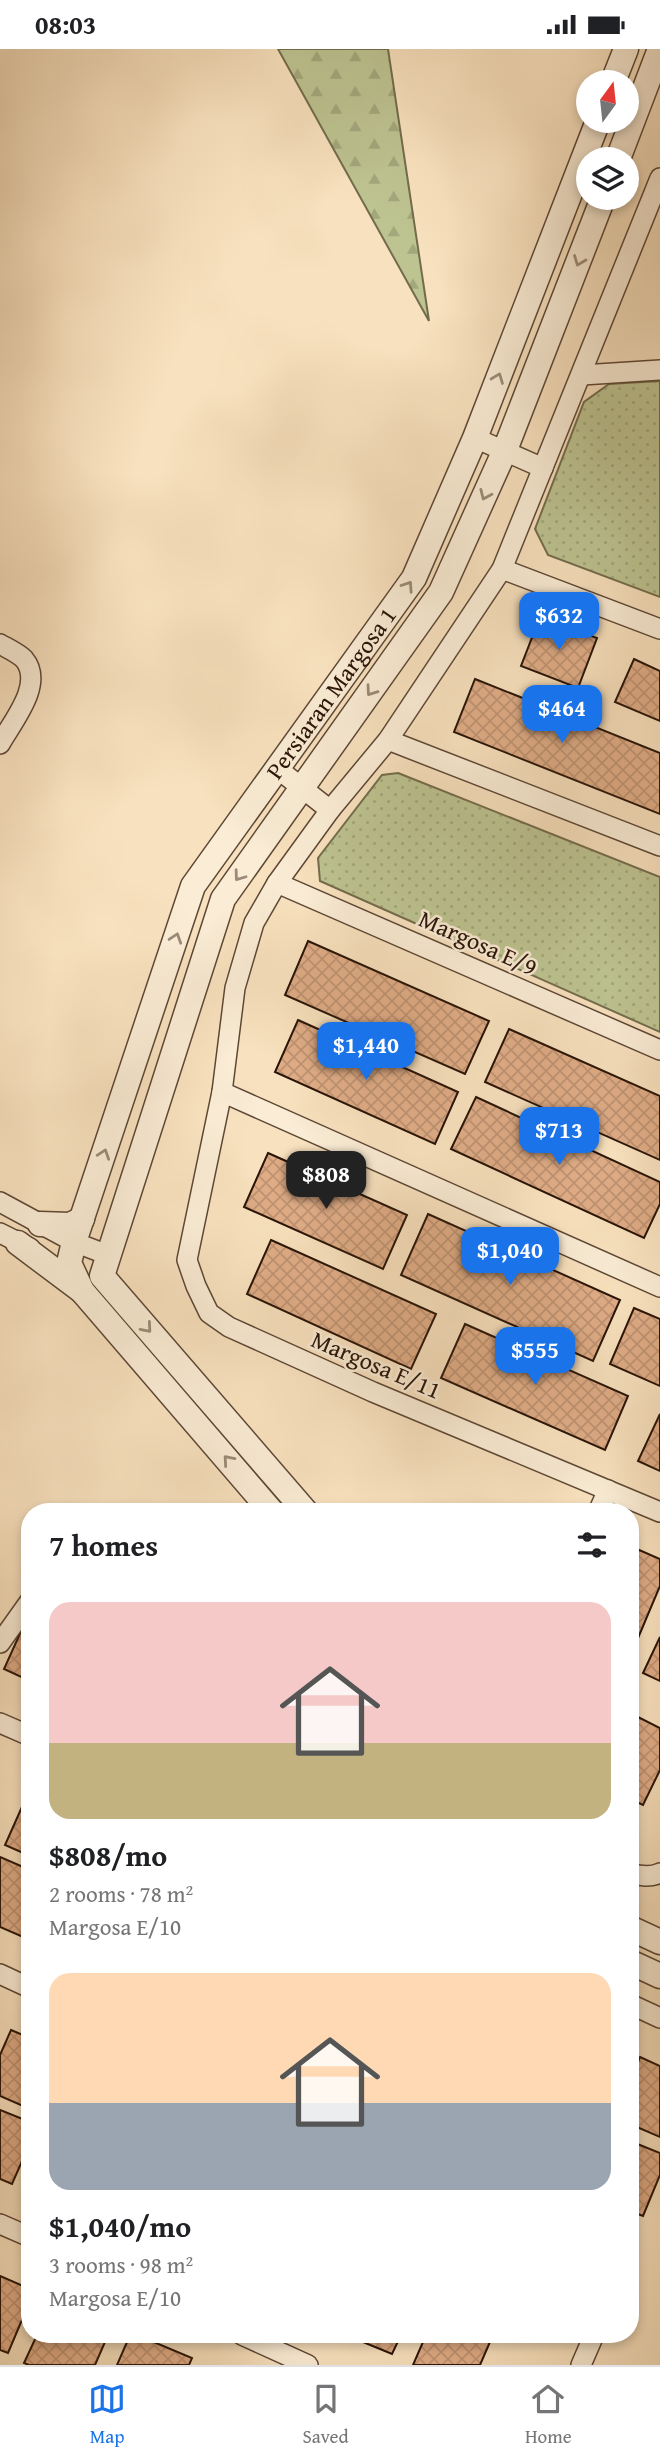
<!DOCTYPE html>
<meta charset="utf-8">
<style>
:root{--surface:#fff;--page:#f2f2f2;--text:#202124;--muted:#757577;--line:#e0e0e0;--accent:#1a73e8}
body{margin:0;font-family:"Gentium Book Plus",serif;background:var(--page);color:var(--text);height:100vh;display:flex;flex-direction:column;font-size:26px;white-space:nowrap}
*{box-sizing:border-box;margin:0}
p{font-size:23px;color:var(--muted)}
.icon{flex:none;width:38px;height:38px;fill:none;stroke:currentColor;stroke-width:2;stroke-linecap:round;stroke-linejoin:round}
.map{position:relative;flex:1;overflow:hidden}
.drawer{position:absolute;left:21px;top:1454px;width:618px;height:840px;display:flex;flex-direction:column;background:var(--surface);border-radius:28px;box-shadow:0 4px 10px #0003}
.drawer>*{flex:none}
.needle{width:46px;rotate:15deg}
.fabs{position:absolute;left:576px;top:21px;display:grid;gap:14px}
.fabs a{display:grid;place-items:center;width:63px;height:63px;border-radius:50%;background:var(--surface);box-shadow:0 4px 10px #0003;font-size:35px}
.price{position:absolute;translate:-50% -60px;padding:0 16px;border-radius:14px;background:var(--accent);color:#fff;font-size:23px;line-height:46px;filter:drop-shadow(0 2px 4px #0008)}
.price::after{content:'';position:absolute;left:50%;top:42px;width:21px;height:16px;margin-left:-10px;background:inherit;clip-path:polygon(0 0,100% 0,50% 100%)}
.price.on{background:#222;color:#fff}
ul{padding:0;list-style:none}
li{display:grid;align-content:center;gap:14px;height:371px;padding:0 28px}
li span{display:grid;place-items:center;height:217px;border-radius:21px;color:#555}
li>.icon{margin-inline-start:auto}
span .icon{width:126px;height:126px;fill:#fffc;stroke-width:1}
li b{font-size:30px}
h2{display:flex;justify-content:space-between;align-items:center;height:84px;padding:0 28px;font-size:30px}
.status{display:flex;justify-content:space-between;align-items:center;height:49px;padding:0 35px;background:var(--surface);direction:ltr}
.status svg{height:19px;fill:currentColor}
.dock{display:flex;justify-content:space-around;align-items:center;height:98px;border-top:2px solid var(--line);background:var(--surface);font-size:19px;color:var(--muted)}
.dock a{display:grid;justify-items:center;gap:4px}
.dock .on{color:var(--accent)}
.map>svg:first-child{display:block}
.forest{fill:url(#forest-firs);stroke:#736c4c;stroke-width:2}
.park{fill:url(#park-dots);stroke:#736c4c;stroke-width:2}
.building{fill:url(#building-cross-hatch);stroke:#291407;stroke-width:2}
.lines{fill:none;stroke-linecap:round;stroke-linejoin:round}
.minor-casing{stroke:#5d4735;stroke-width:22}
.tertiary-casing{stroke:#5d4735;stroke-width:27}
.minor{stroke:#faecd5;stroke-width:19}
.tertiary{stroke:#faecd5;stroke-width:24}
.oneway{stroke:#9c8b78}
.labels{text-anchor:middle;stroke-width:5;stroke-linejoin:round;paint-order:stroke}
.street-label{font-size:24px;fill:#291407;stroke:#faecd5}
</style>
<div class="status"><b>08:03</b><svg viewBox="0 0 49 12"><path d="M0 12V9h3v3zM5 12V6h3v6zM10 12V3h3v9zM15 12V0h3v12zM26 1h20v11H26zM47 4h2v5h-2z"/></svg></div>
<div class="map">
<svg width="660" height="2316" viewBox="0 0 660 2316">
<defs>
<pattern id="forest-firs" width="22" height="20" patternUnits="userSpaceOnUse" patternTransform="scale(1.75)"><rect width="22" height="20" fill="#bdc391"/><path d="M5 1l3.5 6h-7zM16 11l3.5 6h-7z" fill="#a2a77c"/></pattern>
<pattern id="park-dots" width="8" height="8" patternUnits="userSpaceOnUse" patternTransform="scale(1.75)"><rect width="8" height="8" fill="#bdc391"/><path d="M2 2h.1M6 6h.1" fill="none" stroke="#a2a77c" stroke-width="1.8" stroke-linecap="round"/></pattern>
<pattern id="building-cross-hatch" width="8" height="8" patternUnits="userSpaceOnUse" patternTransform="scale(1.75)"><rect width="8" height="8" fill="#dfac86"/><path d="M0 0l8 8M0 8l8-8" fill="none" stroke="#bf9372"/></pattern>
</defs>
<rect width="100%" height="100%" fill="#f8e1be"/>
<filter id="stains"><feTurbulence type="fractalNoise" baseFrequency=".00286" numOctaves="4"/><feColorMatrix values="0 0 0 0 .2 0 0 0 0 .09 0 0 0 0 .02 0 0 0 .5 -.17"/></filter>
<radialGradient id="worn" r=".72"><stop offset=".6" stop-color="#630" stop-opacity="0"/><stop offset="1" stop-color="#630" stop-opacity=".3"/></radialGradient>
<!-- forest -->
<polygon class="forest" points="278,0 388,0 429,272"/>
<!-- park -->
<g class="park">
<polygon points="660,332 660,548 548,506 535,480 584,353 609,335"/>
<polygon points="398,724 660,828 660,983 320,832 318,809 382,726"/>
</g>
<!-- building -->
<g class="building">
<polygon points="540,568 597,589 578,639 521,617"/>
<polygon points="634,610 660,622 660,672 615,653"/>
<polygon points="475,630 660,704 660,765 454,683"/>
<polygon points="308,892 489,972 465,1025 285,946"/>
<polygon points="298,971 458,1043 435,1095 275,1023"/>
<polygon points="509,980 660,1047 660,1111 485,1033"/>
<polygon points="476,1048 660,1133 660,1155 644,1189 451,1100"/>
<polygon points="268,1104 407,1166 383,1220 244,1158"/>
<polygon points="428,1165 620,1251 593,1312 401,1226"/>
<polygon points="271,1191 436,1265 411,1320 247,1245"/>
<polygon points="634,1259 660,1270 660,1337 610,1315"/>
<polygon points="465,1275 628,1347 605,1401 441,1329"/>
<polygon points="660,1365 660,1422 638,1412"/>
<polygon points="630,1497 660,1510 660,1537 630,1608"/>
<polygon points="27,1569 30,1570 30,1632 4,1620"/>
<polygon points="660,1588 660,1632 643,1624"/>
<polygon points="630,1664 660,1679 660,1721 643,1756 630,1750"/>
<polygon points="30,1740 30,1807 5,1796"/>
<polygon points="0,1808 30,1821 30,1891 0,1878"/>
<polygon points="11,1981 30,1989 30,2060 0,2047 0,2006"/>
<polygon points="640,2008 660,2017 660,2088 630,2075 630,2032"/>
<polygon points="0,2061 30,2073 30,2094 12,2135 0,2130"/>
<polygon points="630,2092 660,2104 660,2126 643,2167 630,2162"/>
<polygon points="0,2227 30,2240 30,2252 8,2304 0,2301"/>
<polygon points="37,2286 108,2286 95,2316 29,2316 24,2314"/>
<polygon points="130,2286 137,2286 192,2309 189,2316 117,2316"/>
<polygon points="346,2286 401,2286 392,2305"/>
<polygon points="426,2286 493,2286 480,2316 413,2316"/>
</g>
<g class="lines">
<!-- minor casing -->
<g class="minor-casing">
<g id="minor">
<polyline points="660,129 502,520 388,691 330,761 277,834 254,874 235,939 222,1043 187,1211 196,1237 209,1264 229,1278 373,1343 660,1463"/>
<polyline points="582,326 660,321"/>
<polyline points="475,389 543,419"/>
<polyline points="502,520 660,580"/>
<path d="M0 595C7 599 18 604 24 610 45 635 12 673 0 695"/>
<polyline points="388,691 660,797"/>
<polyline points="278,720 330,761"/>
<polyline points="277,834 660,1001"/>
<polyline points="222,1043 660,1238"/>
<polyline points="0,1153 74,1193 108,1206"/>
<polyline points="0,1184 30,1199"/>
<polyline points="598,1463 608,1441"/>
<polyline points="0,1594 30,1552"/>
<polyline points="0,1674 30,1687"/>
<path d="M630 1824C640 1827 650 1829 660 1824"/>
<polyline points="0,1925 30,1939"/>
<polyline points="630,1955 660,1969"/>
<polyline points="0,2175 30,2188"/>
<polyline points="242,2286 308,2316"/>
<polyline points="581,2316 594,2286"/>
</g>
</g>
<!-- tertiary casing -->
<g class="tertiary-casing">
<g id="tertiary">
<polyline points="613,33 626,0"/>
<polyline points="618,110 660,0"/>
<polyline points="40,1175 70,1176 82,1170"/>
<polyline points="18,1194 82,1242 272,1463"/>
<path id="s1" d="M82 1242 69 1214 74 1193 193 837 414 529 475 389 598 72"/>
<polyline points="306,1463 102,1227 223,850 441,543 505,401 603,149"/>
<polyline points="630,1879 660,1893"/>
<polyline points="630,1913 660,1927"/>
</g>
</g>
<!-- minor -->
<use href="#minor" class="minor"/>
<!-- tertiary -->
<use href="#tertiary" class="tertiary"/>
</g>
<!-- one-way arrows -->
<defs><path id="oneway-chevron" d="M-2-3.5L2.5 0L-2 3.5" fill="none" stroke-width="1.6" stroke-linecap="round" stroke-linejoin="round" transform="scale(1.75)"/></defs>
<g class="oneway">
<use href="#oneway-chevron" transform="translate(579 212) rotate(111)"/>
<use href="#oneway-chevron" transform="translate(498 329) rotate(-69)"/>
<use href="#oneway-chevron" transform="translate(485 446) rotate(114)"/>
<use href="#oneway-chevron" transform="translate(408 537) rotate(-56)"/>
<use href="#oneway-chevron" transform="translate(371 642) rotate(125)"/>
<use href="#oneway-chevron" transform="translate(239 827) rotate(126)"/>
<use href="#oneway-chevron" transform="translate(176 889) rotate(-72)"/>
<use href="#oneway-chevron" transform="translate(104 1105) rotate(-71)"/>
<use href="#oneway-chevron" transform="translate(147 1279) rotate(49)"/>
<use href="#oneway-chevron" transform="translate(228 1411) rotate(-131)"/>
</g>
<g class="labels">
<!-- street labels -->
<g class="street-label">
<text dy="8" stroke="none"><textPath href="#s1" startOffset="665">Persiaran Margosa 1</textPath></text>
<text transform="translate(478 894) rotate(24)" y="8">Margosa E/9</text>
<text transform="translate(376 1316) rotate(23)" y="8">Margosa E/11</text>
</g>
</g>
<rect width="100%" height="100%" filter="url(#stains)"/>
<rect width="100%" height="100%" fill="url(#worn)"/>
</svg>
<div class="fabs">
<a><svg class="needle" viewBox="-14 -14 28 28"><path d="M0-13l5 13h-10z" fill="#e53935"/><path d="M0 13l5-13h-10z" fill="#757577"/></svg></a>
<a><svg class="icon" aria-label="layers" viewBox="0 0 24 24"><path d="M12 4l9 5-9 5-9-5zM3 14l9 5 9-5"/></svg></a>
</div>
<b class="price" style="left:559px;top:603px">$632</b>
<b class="price" style="left:562px;top:696px">$464</b>
<b class="price" style="left:366px;top:1033px">$1,440</b>
<b class="price" style="left:559px;top:1118px">$713</b>
<b class="price on" style="left:326px;top:1162px">$808</b>
<b class="price" style="left:510px;top:1238px">$1,040</b>
<b class="price" style="left:535px;top:1338px">$555</b>
<section class="drawer">
<h2>7 homes<svg class="icon" aria-label="filters" viewBox="0 0 24 24"><path d="M4 7h16M4 17h16"/><circle cx="9" cy="7" r="2"/><circle cx="15" cy="17" r="2"/></svg></h2>
<ul>
<li><span style="background:linear-gradient(#f6c9c9 65%,#c2b280 0)"><svg class="icon" aria-label="home" viewBox="0 0 24 24"><path d="M3 11l9-7 9 7M6 9v11h12V9"/></svg></span><div><b>$808/mo</b><p>2 rooms · 78 m²</p><p>Margosa E/10</p></div></li>
<li><span style="background:linear-gradient(#ffd9b3 60%,#9aa5b1 0)"><svg class="icon" aria-label="home" viewBox="0 0 24 24"><path d="M3 11l9-7 9 7M6 9v11h12V9"/></svg></span><div><b>$1,040/mo</b><p>3 rooms · 98 m²</p><p>Margosa E/10</p></div></li>
</ul>
</section>
</div>
<nav class="dock">
<a class="on"><svg class="icon" aria-label="map" viewBox="0 0 24 24"><path d="M3 6l6-2 6 2 6-2v14l-6 2-6-2-6 2zM9 4v14M15 6v14"/></svg>Map</a>
<a><svg class="icon" aria-label="saved" viewBox="0 0 24 24"><path d="M7 4h10v16l-5-4-5 4z"/></svg>Saved</a>
<a><svg class="icon" aria-label="home" viewBox="0 0 24 24"><path d="M3 11l9-7 9 7M6 9v11h12V9"/></svg>Home</a>
</nav>
